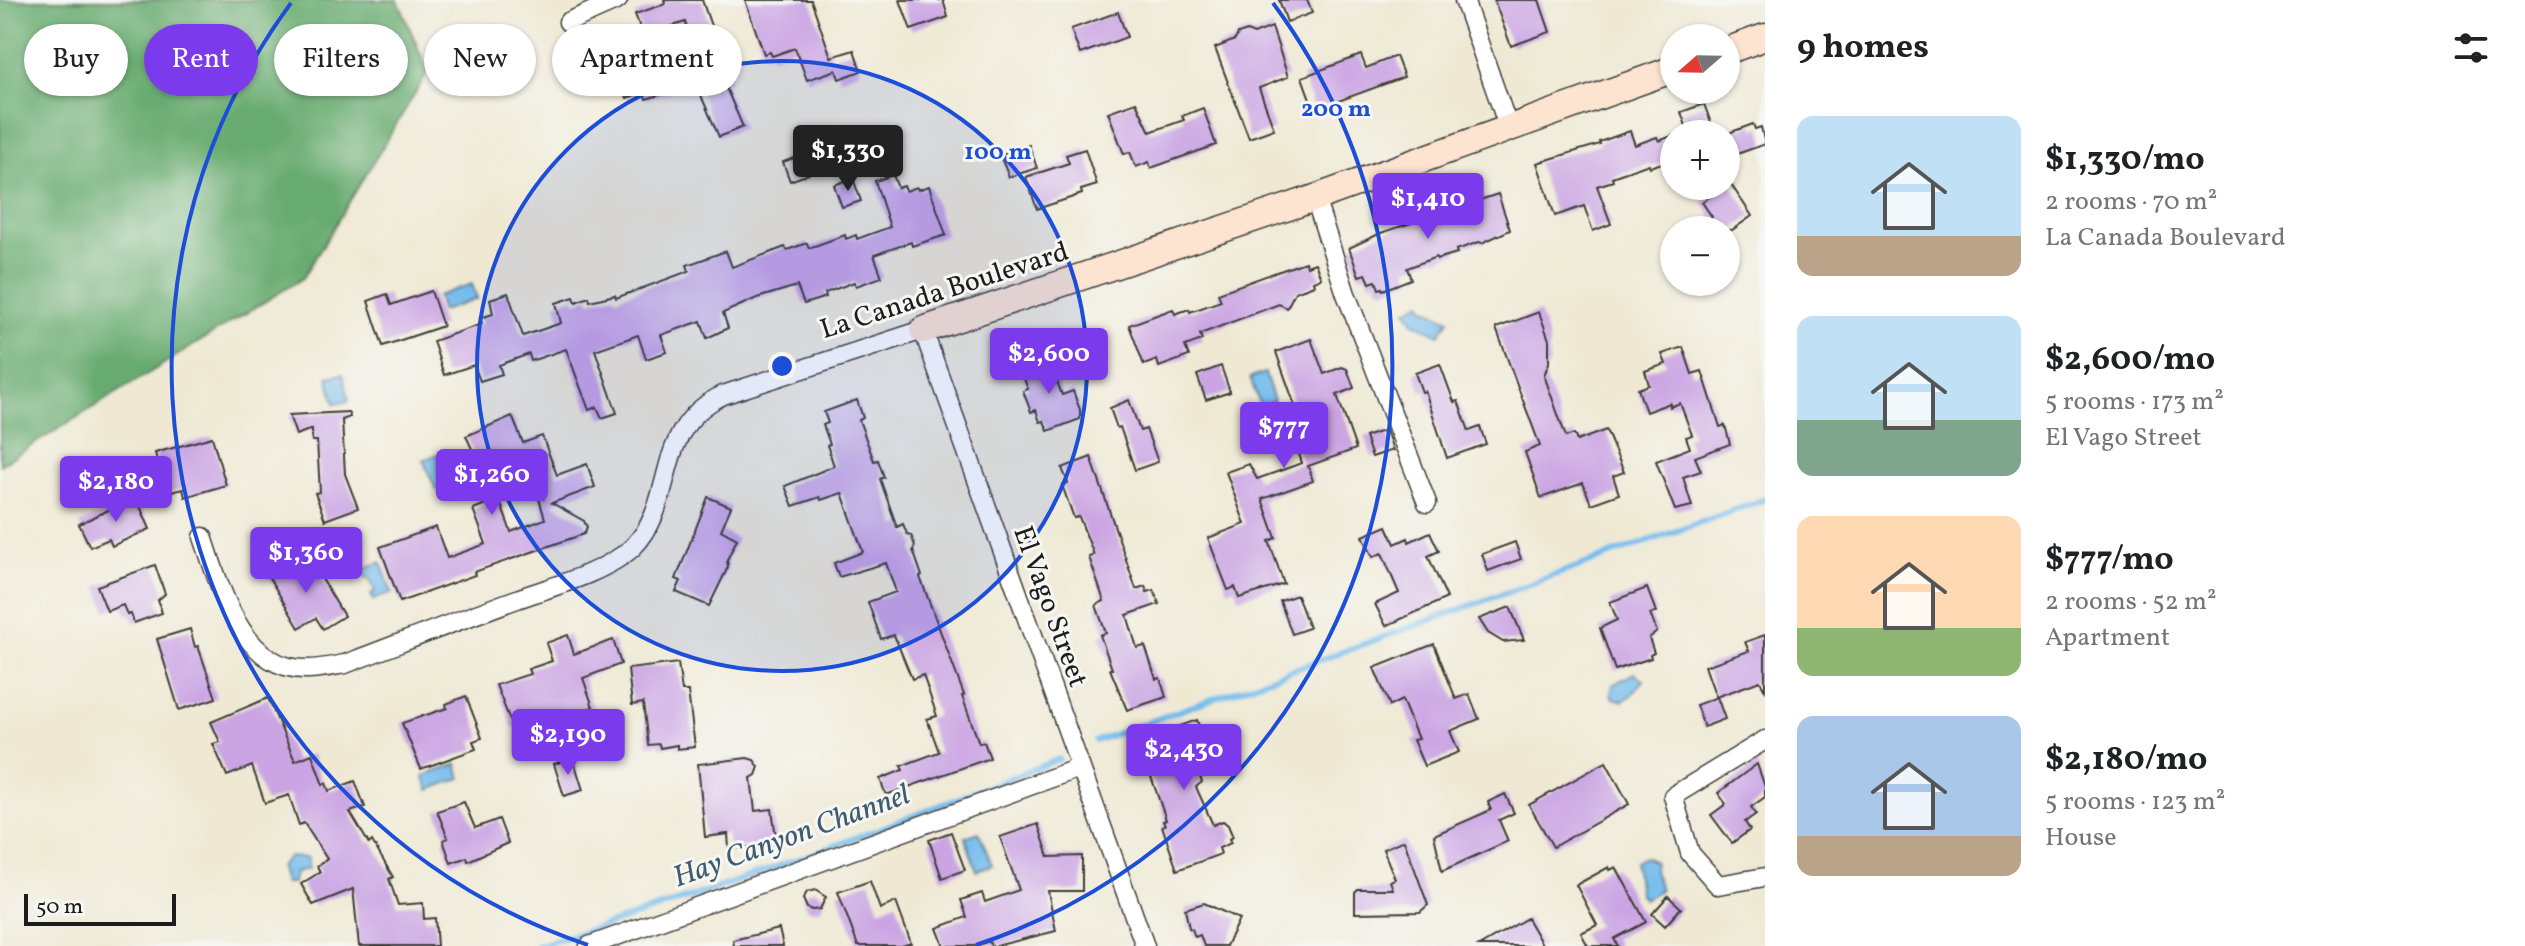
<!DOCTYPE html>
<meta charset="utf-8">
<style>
:root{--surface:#fff;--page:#f2f2f2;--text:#202124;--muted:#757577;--accent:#7c3aed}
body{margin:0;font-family:Vollkorn,serif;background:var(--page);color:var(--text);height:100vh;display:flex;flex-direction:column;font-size:30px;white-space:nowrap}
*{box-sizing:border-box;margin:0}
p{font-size:26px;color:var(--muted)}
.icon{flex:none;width:44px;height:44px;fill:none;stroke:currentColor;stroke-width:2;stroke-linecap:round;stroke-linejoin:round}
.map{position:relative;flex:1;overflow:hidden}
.panel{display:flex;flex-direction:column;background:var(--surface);width:760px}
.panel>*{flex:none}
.top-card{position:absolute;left:24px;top:24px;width:760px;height:72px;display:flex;gap:16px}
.needle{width:52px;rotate:250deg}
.buttons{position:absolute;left:1660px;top:24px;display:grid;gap:16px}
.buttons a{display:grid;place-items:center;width:80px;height:80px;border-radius:50%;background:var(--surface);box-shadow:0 2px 6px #0004;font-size:40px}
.scale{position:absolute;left:24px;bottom:20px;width:152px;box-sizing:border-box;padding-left:8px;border:4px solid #1c1c1c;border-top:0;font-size:22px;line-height:28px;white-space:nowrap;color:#1c1c1c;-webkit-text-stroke:6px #f6f6f2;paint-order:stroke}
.price{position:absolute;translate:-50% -68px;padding:0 18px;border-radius:8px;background:var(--accent);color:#fff;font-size:26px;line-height:52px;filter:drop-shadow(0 2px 4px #0008)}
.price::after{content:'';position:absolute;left:50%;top:48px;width:24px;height:18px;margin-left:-12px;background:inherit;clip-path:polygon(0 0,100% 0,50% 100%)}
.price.current{background:#222;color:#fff}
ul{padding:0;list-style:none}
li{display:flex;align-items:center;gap:24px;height:200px;padding:0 32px}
li span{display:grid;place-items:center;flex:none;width:224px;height:160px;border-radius:16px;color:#555}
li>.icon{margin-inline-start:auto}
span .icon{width:96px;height:96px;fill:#fffc;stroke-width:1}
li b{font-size:34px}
h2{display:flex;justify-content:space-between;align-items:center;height:96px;padding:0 32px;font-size:34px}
.chip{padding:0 28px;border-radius:36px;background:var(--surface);box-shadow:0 2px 6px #0004;font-size:28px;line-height:72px}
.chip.current{background:var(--accent);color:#fff}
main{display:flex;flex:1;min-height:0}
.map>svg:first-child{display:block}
.forest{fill:#68ab6f;stroke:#426446;stroke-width:2}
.water{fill:#74bcec;stroke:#486c84;stroke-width:2}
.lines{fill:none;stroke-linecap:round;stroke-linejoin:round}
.stream{stroke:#74bcec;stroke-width:6}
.building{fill:#caa4e3}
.street-casing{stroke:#3c3b38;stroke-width:21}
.secondary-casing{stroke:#3c3b38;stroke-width:29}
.street{stroke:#fff;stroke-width:18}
.secondary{stroke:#fde4d1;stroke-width:26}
.ring{fill:none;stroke:#1d4ed8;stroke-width:4}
.labels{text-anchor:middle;stroke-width:6;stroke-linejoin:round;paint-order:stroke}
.street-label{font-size:28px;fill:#1c1c1c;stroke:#f6f6f2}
.water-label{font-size:30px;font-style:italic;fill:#3f5c6f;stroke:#f6f6f2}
.centre{fill:#1d4ed8;stroke:#f6f6f2;stroke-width:4}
.ring-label{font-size:24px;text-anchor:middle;font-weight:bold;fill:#1d4ed8;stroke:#f6f6f2;stroke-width:6;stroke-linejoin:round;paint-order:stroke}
</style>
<main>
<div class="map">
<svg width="1765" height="946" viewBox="0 0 1765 946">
<rect width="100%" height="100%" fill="#f6f6f2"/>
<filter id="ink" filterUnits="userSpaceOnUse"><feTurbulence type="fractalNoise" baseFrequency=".0125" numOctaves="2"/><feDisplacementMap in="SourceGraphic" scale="16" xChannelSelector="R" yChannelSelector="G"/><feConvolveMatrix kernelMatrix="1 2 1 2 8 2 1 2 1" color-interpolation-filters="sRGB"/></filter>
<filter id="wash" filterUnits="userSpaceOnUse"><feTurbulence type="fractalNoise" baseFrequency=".006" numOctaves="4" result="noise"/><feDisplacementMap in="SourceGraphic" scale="32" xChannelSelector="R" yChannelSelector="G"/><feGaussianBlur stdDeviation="1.8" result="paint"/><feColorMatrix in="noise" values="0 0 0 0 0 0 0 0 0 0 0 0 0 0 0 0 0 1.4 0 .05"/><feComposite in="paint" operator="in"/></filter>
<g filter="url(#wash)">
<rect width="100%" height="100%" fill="#efe9d4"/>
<!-- forest -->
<polygon class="forest" points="0,0 398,0 428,72 303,278 0,465"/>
<!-- water -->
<g class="water">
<polygon points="472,284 477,299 442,311 437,296"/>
<polygon points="1421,302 1424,307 1449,320 1439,335 1414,322 1407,310"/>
<polygon points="1265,373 1274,401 1260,406 1250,378"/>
<polygon points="343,374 349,401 335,404 328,377"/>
<polygon points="437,454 449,485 436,490 423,460"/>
<polygon points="381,562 392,593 373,600 371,594 375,592 369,578 365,578 362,569"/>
<polygon points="1634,673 1644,680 1632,695 1623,701 1613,698 1611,694 1613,685"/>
<polygon points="457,764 461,778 429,790 424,776"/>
<polygon points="979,832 992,865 977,871 965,837"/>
<polygon points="289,857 308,858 308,869 295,872 293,883 284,883 279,866"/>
<polygon points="1644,857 1655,862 1654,870 1660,890 1644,899 1639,893 1635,862"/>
</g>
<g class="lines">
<!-- stream -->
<g class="stream">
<polyline points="1096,741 1765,499"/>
<path d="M537 946C714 894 887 827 1059 759"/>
</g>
</g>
<g id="blocks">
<!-- building -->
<g class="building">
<polygon points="664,0 702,0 730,81 724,83 743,127 719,137 696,84 646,99 644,92 627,98 610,48 614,47 611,40 631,33 643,69 695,51 685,22 643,36 635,14 665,4"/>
<polygon points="745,0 811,0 831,57 854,50 861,71 839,79 836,70 807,80 795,48 772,56 770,52 764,54"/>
<polygon points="900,0 943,0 948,17 911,30"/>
<polygon points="1279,0 1307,0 1312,13 1287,22"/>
<polygon points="1494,0 1539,0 1550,32 1511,46"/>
<polygon points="1118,12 1127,37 1080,54 1071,29"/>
<polygon points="1272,27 1288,77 1259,88 1274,129 1249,138 1215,48 1235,40 1238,34 1247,31 1254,34"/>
<polygon points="1361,55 1366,68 1396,56 1404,77 1314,110 1302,77"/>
<polygon points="1136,102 1150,132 1184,120 1182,116 1203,108 1216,145 1151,168 1149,162 1136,167 1130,152 1124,154 1108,112"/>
<polygon points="1704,104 1715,134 1689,134 1681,112"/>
<polygon points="1753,124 1755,129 1761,127 1765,144 1726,158 1726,134"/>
<polygon points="1630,131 1635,145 1657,137 1659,141 1674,135 1674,159 1650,167 1649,164 1612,177 1613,181 1597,186 1611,224 1593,231 1584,206 1555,216 1537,163 1600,144 1599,142"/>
<polygon points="1029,145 1037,168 1009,177 1000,155"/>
<polygon points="1085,149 1097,185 1081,190 1082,194 1037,209 1026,177 1069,163 1066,155"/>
<polygon points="802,155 809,174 790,181 783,162"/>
<polygon points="893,175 898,188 904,186 906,191 917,187 918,190 929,186 946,235 912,246 911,242 874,255 882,277 856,286 854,282 825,293 826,297 804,304 797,286 757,298 723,313 728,328 707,338 701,321 661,335 667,352 646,359 638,335 595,350 617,413 602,418 597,407 589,410 566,349 531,361 529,354 499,365 502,374 480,381 474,365 444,375 433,341 482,324 480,318 493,314 490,299 508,293 523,336 561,323 556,303 574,297 576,302 589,297 590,301 615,295 616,298 689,271 687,265 726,251 732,267 785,247 787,250 807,243 809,248 845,235 846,239 856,235 857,239 890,227 875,181"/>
<polygon points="853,178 861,201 842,207 834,185"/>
<polygon points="1730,183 1752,216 1732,230 1693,230 1712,217 1702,202"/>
<polygon points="1498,194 1510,230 1482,243 1479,242 1456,250 1457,253 1437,259 1436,257 1407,268 1411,279 1383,290 1382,288 1379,289 1376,281 1370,283 1366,274 1359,276 1349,248 1381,233"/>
<polygon points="1305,262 1307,266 1315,263 1321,278 1313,281 1314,285 1295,292 1287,308 1279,304 1200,334 1202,340 1185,346 1189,356 1159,367 1157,360 1144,365 1129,325 1173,309 1175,314 1189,309 1190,312 1221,301 1218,293"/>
<polygon points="431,291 443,326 383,346 368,301 387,294 391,305"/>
<polygon points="1539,312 1549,340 1549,363 1544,375 1566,437 1574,434 1577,441 1606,430 1624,472 1613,476 1619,494 1591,504 1583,483 1541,498 1525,452 1540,446 1496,328"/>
<polygon points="1311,339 1324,374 1342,367 1347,369 1354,388 1337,395 1356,449 1308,466 1313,481 1262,499 1276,538 1269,541 1284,584 1239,598 1235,587 1228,590 1208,538 1245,524 1226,472 1249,464 1257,479 1302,463 1289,424 1300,420 1276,352"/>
<polygon points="1683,347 1692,374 1702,371 1720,427 1725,425 1730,444 1695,457 1701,471 1683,477 1692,506 1675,510 1656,461 1690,448 1686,437 1692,435 1680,403 1670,407 1670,403 1646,412 1638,389 1649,385 1645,371 1666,364 1662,354"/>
<polygon points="1048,357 1062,395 1073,391 1080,410 1080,419 1048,431 1044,421 1040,422 1036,410 1031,412 1023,391 1028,389 1023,376 1028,374 1024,365"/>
<polygon points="1440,364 1454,402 1458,401 1469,431 1480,427 1486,444 1447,458 1425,391 1422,392 1415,373"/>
<polygon points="1221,366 1230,392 1206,400 1197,375"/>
<polygon points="857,400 863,418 859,420 874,461 878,460 884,477 880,479 897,527 903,524 907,534 911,535 915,546 913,550 922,576 920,577 964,695 962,696 979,743 984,742 990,758 886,795 880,779 903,770 901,766 939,752 927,719 937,716 923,675 912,679 894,635 881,639 868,602 896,592 886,563 839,577 834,563 863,552 842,493 821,500 820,497 793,506 785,486 834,466 827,445 830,444 823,425 828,423 824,412"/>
<polygon points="1129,400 1140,431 1146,429 1158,462 1135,470 1120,427 1117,428 1110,408"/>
<polygon points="348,412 350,417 342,420 345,474 358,508 325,520 315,493 320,492 317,441 312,441 312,429 296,435 289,415"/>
<polygon points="512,416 523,443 542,436 557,475 587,464 595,487 552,503 584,521 587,527 584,534 474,572 475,575 400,602 380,547 436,527 447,558 486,544 473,509 499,499 511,532 545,519 538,495 543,498 531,464 500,476 497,466 477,474 469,455 474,453 466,436"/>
<polygon points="1386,430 1393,450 1372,457 1365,437"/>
<polygon points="212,437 226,485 185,497 183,489 167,493 155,453"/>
<polygon points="1091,457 1136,589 1145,586 1147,592 1154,590 1159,604 1127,615 1137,648 1145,646 1156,679 1160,678 1166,697 1127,710 1110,669 1112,669 1100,635 1106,633 1096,605 1104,601 1089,557 1094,555 1079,517 1074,518 1062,485 1068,483 1062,468"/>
<polygon points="136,497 150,529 112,546 109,539 90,547 79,524"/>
<polygon points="708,497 731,507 721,530 737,539 727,560 728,567 709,606 676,592 681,581 676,579"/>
<polygon points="1387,526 1395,544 1408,538 1409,542 1430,532 1439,551 1428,556 1447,598 1386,626 1375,604 1399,593 1382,553 1373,557 1363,536"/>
<polygon points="1515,542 1521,559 1488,571 1482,554"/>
<polygon points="312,562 344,616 323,629 316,618 299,628 267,574 285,563 291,574"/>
<polygon points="155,565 165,594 158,600 162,613 134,623 131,614 127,615 123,605 107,611 97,586"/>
<polygon points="1647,588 1656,612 1650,614 1657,632 1649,638 1654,653 1650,655 1651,658 1615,670 1600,628 1617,620 1610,602"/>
<polygon points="1297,595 1309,628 1292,634 1280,601"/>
<polygon points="1510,607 1524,640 1503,642 1488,633 1479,619"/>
<polygon points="190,629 195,647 198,646 216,698 179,710 157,639"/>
<polygon points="568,635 574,654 613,640 621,664 583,678 593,707 559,720 558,716 526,728 524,724 513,728 496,685 530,674 528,669 552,661 546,643"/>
<polygon points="1765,635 1765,690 1760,681 1716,697 1705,666 1749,651 1745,642"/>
<polygon points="1434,644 1456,699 1469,694 1479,719 1450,731 1459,752 1424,766 1413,740 1418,739 1402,700 1390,706 1374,668"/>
<polygon points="678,663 682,691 688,691 695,747 677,749 677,745 660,748 659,744 648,745 643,703 632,705 628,669"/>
<polygon points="466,696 482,738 473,741 476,749 421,769 402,723 447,708 446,704"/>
<polygon points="1717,697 1725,719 1704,727 1696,705"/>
<polygon points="268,698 295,761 312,754 323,785 326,783 329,791 355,781 365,807 350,812 369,844 372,841 393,877 389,879 398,905 423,903 424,919 435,918 437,946 359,946 353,889 313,905 301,884 320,872 317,866 327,859 304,823 299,825 289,795 265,803 252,766 227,776 213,744 220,742 211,722"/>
<polygon points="1197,720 1208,751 1213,749 1221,770 1200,777 1202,782 1196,787 1213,825 1223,821 1228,825 1233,837 1229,839 1231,843 1219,848 1221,854 1177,870 1162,826 1165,825 1163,821 1166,820 1163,811 1147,765 1144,766 1135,742"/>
<polygon points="573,758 583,790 564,796 554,764"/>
<polygon points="747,758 754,760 759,767 756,775 751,778 755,811 772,809 777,844 729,849 728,834 705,837 698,764"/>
<polygon points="1606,762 1629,804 1553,847 1529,805"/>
<polygon points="1757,764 1765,787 1765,797 1751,807 1756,814 1745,822 1750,830 1732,843 1711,815 1726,804 1718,793"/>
<polygon points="1505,794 1514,813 1499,820 1508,841 1442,871 1434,835 1491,810 1488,802"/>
<polygon points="464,802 475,828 499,819 508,843 468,861 467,857 451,863 443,840 448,838 437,811"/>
<polygon points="1038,824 1049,857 1082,856 1082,891 1048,891 1056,931 996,946 991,946 989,941 976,946 944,946 937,928 967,917 961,900 982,893 985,902 1019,890 1000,837"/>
<polygon points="951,832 965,870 942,878 929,840"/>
<polygon points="1404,840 1428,905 1420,912 1355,913 1355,892 1358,889 1393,889 1390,881 1395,879 1383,849"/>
<polygon points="1609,867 1610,870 1616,867 1646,922 1614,939 1618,946 1588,946 1581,933 1597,925 1576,885"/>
<polygon points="870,881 880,909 896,902 911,943 902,946 858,946 838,892"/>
<polygon points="815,890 826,897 820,909 812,910 807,908 803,899 807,892"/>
<polygon points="1668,896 1681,908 1665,926 1652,914"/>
<polygon points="1204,903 1239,919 1226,946 1204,946 1200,935 1195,937 1192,929 1189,928 1185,909"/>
<polygon points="1527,918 1543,946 1479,946"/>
<polygon points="779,929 783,946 734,946 733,940"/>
</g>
</g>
</g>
<g filter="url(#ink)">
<use href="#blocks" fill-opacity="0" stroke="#3c3b38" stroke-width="2"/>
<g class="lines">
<!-- street casing -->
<g class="street-casing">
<g id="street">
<polyline points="1464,0 1509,129"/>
<polyline points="568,22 618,0"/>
<polyline points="1315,198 1346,294 1427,503"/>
<path d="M203 537C220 586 241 671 308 669 320 669 333 666 345 664 403 642 459 620 517 599 551 587 607 572 633 547 679 501 651 429 723 395L923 330 1145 946"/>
<polyline points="1765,740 1673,796 1690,853 1718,885 1765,877"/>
<polyline points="589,946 1079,768"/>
</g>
</g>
<!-- secondary casing -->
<g class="secondary-casing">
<g id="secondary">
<polyline points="1726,51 1765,37"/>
<polyline points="923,330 1315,198 1674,69"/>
</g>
</g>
<!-- street -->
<use href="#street" class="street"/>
<!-- secondary -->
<use href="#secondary" class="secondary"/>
</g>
</g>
<!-- distance rings -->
<circle cx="782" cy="366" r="305" fill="#1d4ed8" fill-opacity=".12"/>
<g class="ring">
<circle cx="782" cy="366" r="305"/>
<path d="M588 945A611 611 0 0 1 291 3M1273 3A611 611 0 0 1 976 945"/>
</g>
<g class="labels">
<!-- street labels -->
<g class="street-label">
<text transform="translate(944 289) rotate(-18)" y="10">La Canada Boulevard</text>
<text transform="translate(1052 606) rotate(70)" y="10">El Vago Street</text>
</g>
<!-- water labels -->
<g class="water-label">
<text transform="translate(791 835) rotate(-20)" y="10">Hay Canyon Channel</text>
</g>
</g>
<circle cx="782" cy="366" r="12" class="centre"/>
<g class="ring-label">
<text x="1336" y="116">200 m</text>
<text x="998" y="159">100 m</text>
</g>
</svg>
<div class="buttons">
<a><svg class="needle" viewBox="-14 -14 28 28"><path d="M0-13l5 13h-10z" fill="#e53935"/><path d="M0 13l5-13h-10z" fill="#757577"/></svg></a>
<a>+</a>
<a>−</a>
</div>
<div class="scale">50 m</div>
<b class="price current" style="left:848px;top:193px">$1,330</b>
<b class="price" style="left:1428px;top:241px">$1,410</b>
<b class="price" style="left:1049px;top:396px">$2,600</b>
<b class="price" style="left:1284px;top:470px">$777</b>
<b class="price" style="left:492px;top:517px">$1,260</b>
<b class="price" style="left:116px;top:524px">$2,180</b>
<b class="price" style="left:306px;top:595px">$1,360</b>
<b class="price" style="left:568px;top:777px">$2,190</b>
<b class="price" style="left:1184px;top:792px">$2,430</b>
<div class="top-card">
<a class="chip">Buy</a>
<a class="chip current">Rent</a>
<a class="chip">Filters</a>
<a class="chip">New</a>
<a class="chip">Apartment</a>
</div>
</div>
<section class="panel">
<h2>9 homes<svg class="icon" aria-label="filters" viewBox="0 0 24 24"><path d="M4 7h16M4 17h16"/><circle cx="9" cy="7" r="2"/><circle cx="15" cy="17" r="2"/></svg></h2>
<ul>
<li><span style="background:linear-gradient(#bfe0f5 75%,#b9a48a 0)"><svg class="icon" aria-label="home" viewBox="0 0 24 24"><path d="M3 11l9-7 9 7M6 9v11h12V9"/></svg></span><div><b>$1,330/mo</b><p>2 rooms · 70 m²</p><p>La Canada Boulevard</p></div></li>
<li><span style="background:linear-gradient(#bfe0f5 65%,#7fa58c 0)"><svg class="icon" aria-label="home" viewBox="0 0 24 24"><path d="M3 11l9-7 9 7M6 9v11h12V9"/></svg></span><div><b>$2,600/mo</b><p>5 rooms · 173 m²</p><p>El Vago Street</p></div></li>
<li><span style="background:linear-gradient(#ffd9b3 70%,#8fb573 0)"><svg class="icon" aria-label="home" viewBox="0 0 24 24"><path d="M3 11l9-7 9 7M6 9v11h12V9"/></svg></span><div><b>$777/mo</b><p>2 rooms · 52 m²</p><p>Apartment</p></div></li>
<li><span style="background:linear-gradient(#a9c7e8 75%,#b9a48a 0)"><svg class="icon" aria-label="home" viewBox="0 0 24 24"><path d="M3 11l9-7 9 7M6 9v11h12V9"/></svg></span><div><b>$2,180/mo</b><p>5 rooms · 123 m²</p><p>House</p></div></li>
</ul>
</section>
</main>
